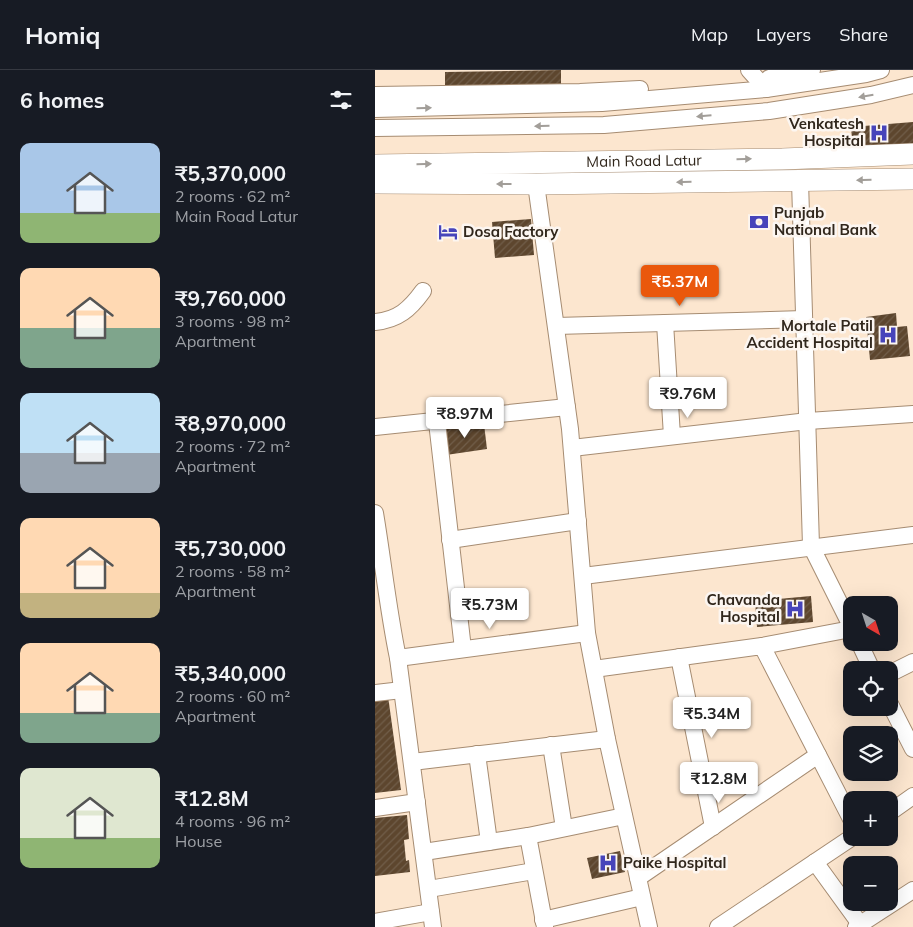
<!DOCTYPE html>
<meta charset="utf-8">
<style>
:root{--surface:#171b24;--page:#20242c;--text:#f1f3f6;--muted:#9ea1a6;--line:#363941;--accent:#ea580c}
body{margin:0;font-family:Mulish,sans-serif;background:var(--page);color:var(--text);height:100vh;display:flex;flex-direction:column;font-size:19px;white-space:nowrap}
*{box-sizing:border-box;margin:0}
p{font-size:16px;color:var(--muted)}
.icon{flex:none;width:28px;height:28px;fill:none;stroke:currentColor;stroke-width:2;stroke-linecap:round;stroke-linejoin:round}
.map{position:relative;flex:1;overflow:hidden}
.drawer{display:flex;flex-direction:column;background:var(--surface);width:375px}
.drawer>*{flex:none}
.needle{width:32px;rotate:141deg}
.buttons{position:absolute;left:468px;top:526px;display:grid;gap:10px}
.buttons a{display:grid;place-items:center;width:55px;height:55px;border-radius:10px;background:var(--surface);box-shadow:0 5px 20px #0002;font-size:25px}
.price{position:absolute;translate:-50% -42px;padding:0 11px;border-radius:5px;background:#fff;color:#222;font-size:16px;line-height:32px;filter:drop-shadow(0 1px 2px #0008)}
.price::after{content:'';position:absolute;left:50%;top:30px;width:15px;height:11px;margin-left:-8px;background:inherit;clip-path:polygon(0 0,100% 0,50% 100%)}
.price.current{background:var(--accent);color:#fff}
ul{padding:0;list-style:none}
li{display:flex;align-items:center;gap:15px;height:125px;padding:0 20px}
li span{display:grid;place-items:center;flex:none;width:140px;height:100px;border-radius:10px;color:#555}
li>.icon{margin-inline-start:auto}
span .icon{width:60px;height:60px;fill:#fffc;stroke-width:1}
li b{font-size:21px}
h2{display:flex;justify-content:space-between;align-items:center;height:60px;padding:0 20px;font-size:21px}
header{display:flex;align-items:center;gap:30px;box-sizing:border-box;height:70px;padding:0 25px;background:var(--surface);border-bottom:1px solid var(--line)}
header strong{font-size:24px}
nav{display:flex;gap:28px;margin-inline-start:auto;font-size:18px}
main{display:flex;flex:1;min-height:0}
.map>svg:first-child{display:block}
.building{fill:url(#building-hatch)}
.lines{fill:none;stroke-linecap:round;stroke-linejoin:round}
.minor-casing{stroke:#a68c72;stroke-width:18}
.major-casing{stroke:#a68c72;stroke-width:22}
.minor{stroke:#fff;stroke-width:16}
.major{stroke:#fff;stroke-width:21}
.oneway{fill:#a29e99}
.labels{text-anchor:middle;stroke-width:5;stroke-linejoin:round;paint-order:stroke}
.poi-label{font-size:15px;font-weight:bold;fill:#31271c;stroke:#fcf6f1;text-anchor:end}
.street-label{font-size:15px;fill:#31271c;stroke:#fcf6f1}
</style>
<header>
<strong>Homiq</strong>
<nav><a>Map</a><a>Layers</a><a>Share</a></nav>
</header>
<main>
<section class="drawer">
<h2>6 homes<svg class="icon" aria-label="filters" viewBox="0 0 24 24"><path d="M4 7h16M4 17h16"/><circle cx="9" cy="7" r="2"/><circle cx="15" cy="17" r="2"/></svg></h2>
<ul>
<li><span style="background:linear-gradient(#a9c7e8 70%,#8fb573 0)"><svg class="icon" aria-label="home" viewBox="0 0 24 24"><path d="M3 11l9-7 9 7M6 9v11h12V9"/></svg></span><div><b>₹5,370,000</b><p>2 rooms · 62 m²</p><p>Main Road Latur</p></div></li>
<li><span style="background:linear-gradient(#ffd9b3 60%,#7fa58c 0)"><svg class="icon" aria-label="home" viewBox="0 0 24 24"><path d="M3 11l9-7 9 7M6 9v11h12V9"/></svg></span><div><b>₹9,760,000</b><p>3 rooms · 98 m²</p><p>Apartment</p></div></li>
<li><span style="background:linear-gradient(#bfe0f5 60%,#9aa5b1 0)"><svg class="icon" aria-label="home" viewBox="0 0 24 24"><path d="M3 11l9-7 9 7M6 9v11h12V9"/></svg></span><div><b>₹8,970,000</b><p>2 rooms · 72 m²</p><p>Apartment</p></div></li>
<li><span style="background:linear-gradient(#ffd9b3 75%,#c2b280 0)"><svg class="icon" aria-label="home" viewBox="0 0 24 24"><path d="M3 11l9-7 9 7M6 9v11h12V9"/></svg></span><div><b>₹5,730,000</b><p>2 rooms · 58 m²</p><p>Apartment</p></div></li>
<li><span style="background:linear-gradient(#ffd9b3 70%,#7fa58c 0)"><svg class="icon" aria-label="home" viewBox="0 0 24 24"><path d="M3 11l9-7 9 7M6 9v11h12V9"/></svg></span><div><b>₹5,340,000</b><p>2 rooms · 60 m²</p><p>Apartment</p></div></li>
<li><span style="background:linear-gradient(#dfe7d0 70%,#8fb573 0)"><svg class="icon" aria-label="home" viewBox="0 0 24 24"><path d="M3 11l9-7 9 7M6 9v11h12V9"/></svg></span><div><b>₹12.8M</b><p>4 rooms · 96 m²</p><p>House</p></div></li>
</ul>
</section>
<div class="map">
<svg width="538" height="857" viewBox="0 0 538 857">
<defs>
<pattern id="building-hatch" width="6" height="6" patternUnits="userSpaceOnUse" patternTransform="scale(1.25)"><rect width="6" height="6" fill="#5d462e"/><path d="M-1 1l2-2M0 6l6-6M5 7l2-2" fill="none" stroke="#715e4a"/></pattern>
</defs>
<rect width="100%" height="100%" fill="#fce6cf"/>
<!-- building -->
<g class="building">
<polygon points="186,0 186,17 70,19 70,2"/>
<polygon points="538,52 538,75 478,80 476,57"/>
<polygon points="156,149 159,185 120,188 117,152"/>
<polygon points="521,243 522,257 532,256 535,286 495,290 491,247"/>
<polygon points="109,354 112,379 71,385 67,359"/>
<polygon points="436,526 438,552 382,557 380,531"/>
<polygon points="13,626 26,720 0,723 0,628"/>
<polygon points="32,745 34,769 29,770 31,791 34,790 35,802 0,806 0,748"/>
<polygon points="245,781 250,802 217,809 212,788"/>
</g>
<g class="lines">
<!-- minor casing -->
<g class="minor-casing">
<g id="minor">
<polyline points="374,0 391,19"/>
<polyline points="394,8 437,0"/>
<polyline points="0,25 205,22 265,19"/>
<polyline points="0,39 227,33 391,19 491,4 506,0"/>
<polyline points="0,58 229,55 394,41 496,25 538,15"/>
<polyline points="425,111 436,476 476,556"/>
<polyline points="161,114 195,359 212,563 232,669 274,857"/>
<path d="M0 252C23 250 35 239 48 221"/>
<polyline points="290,253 297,366"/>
<polyline points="181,256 429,249"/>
<polyline points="62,352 88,579"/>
<polyline points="0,357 192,337"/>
<polyline points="197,378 433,351 538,344"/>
<path d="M0 443C8 491 13 540 23 588L58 857"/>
<polyline points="75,470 203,451"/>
<polyline points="208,506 538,465"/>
<polyline points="484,572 497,600"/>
<polyline points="387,576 476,559"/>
<polyline points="304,587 338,757"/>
<polyline points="23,588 212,563"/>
<polyline points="219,599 387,576 476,749"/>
<polyline points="514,604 538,592"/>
<polyline points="0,623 27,620"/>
<polyline points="514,632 538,679"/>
<polyline points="176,675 189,758"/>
<polyline points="102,684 114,772"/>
<polyline points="37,692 232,669"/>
<polyline points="0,738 42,732"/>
<polyline points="514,743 538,726"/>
<polyline points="153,766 170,857"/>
<polyline points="49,782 153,766 249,746"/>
<polyline points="440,792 485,854"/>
<polyline points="263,808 443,685"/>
<polyline points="54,819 159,801"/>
<polyline points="168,850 267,827"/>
<polyline points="0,852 56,842"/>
<polyline points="343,857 476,768"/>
<polyline points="481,857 538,820"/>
</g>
</g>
<!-- major casing -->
<g class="major-casing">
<g id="major">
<path id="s1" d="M0 95 407 89 538 84"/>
<polyline points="0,113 161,114 538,109"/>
</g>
</g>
<!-- minor -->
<use href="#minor" class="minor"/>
<!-- major -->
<use href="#major" class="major"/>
</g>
<!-- one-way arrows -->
<defs><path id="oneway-solid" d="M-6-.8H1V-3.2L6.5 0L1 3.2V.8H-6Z" transform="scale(1.25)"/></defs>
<g class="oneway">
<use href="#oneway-solid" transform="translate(491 26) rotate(170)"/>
<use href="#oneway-solid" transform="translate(49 38) rotate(-1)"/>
<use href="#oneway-solid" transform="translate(329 46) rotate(175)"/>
<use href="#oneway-solid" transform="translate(167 56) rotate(179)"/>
<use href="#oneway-solid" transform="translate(369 89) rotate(-1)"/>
<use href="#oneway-solid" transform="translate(49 94) rotate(-1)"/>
<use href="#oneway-solid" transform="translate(489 110) rotate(179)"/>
<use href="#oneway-solid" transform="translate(309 112) rotate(179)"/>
<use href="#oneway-solid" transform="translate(129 114) rotate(-180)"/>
</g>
<!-- icons -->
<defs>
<g id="hospital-bare" transform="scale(1.5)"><path d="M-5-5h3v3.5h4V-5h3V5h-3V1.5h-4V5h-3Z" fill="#4744ba" stroke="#fcf6f1" stroke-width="2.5" paint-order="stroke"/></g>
<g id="bank-bare" transform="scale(1.5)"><path d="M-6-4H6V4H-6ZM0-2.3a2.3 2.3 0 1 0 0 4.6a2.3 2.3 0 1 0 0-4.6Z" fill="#4744ba" stroke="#fcf6f1" stroke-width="2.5" paint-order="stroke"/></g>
<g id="hotel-bare" transform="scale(1.5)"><path d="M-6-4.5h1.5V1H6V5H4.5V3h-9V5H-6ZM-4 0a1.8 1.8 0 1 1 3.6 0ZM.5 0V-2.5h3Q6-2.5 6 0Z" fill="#4744ba" stroke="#fcf6f1" stroke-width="2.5" paint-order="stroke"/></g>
</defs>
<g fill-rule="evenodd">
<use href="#hospital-bare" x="504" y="63"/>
<use href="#bank-bare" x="384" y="152"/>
<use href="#hotel-bare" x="73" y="162"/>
<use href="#hospital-bare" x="513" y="265"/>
<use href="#hospital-bare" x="420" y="539"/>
<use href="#hospital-bare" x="233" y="793"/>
</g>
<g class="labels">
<!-- poi labels -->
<g class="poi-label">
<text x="489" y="59">Venkatesh<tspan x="489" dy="17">Hospital</tspan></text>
<text x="399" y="148" text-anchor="start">Punjab<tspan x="399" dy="17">National Bank</tspan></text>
<text x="88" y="167" text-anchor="start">Dosa Factory</text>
<text x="498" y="261">Mortale Patil<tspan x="498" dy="17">Accident Hospital</tspan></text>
<text x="405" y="535">Chavanda<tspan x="405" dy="17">Hospital</tspan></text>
<text x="248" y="798" text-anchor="start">Paike Hospital</text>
</g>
<!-- street labels -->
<g class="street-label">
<text dy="5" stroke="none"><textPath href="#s1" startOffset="269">Main Road Latur</textPath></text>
</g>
</g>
</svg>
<div class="buttons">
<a><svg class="needle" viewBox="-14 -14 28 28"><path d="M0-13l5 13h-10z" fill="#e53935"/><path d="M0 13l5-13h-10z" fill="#9ea1a6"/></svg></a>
<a><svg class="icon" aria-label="locate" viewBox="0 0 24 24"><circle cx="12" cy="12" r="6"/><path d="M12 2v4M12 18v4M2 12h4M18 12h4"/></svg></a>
<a><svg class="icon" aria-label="layers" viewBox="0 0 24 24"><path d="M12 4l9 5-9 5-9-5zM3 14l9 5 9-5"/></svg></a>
<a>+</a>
<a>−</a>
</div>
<b class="price current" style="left:305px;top:237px">₹5.37M</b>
<b class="price" style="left:313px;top:349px">₹9.76M</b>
<b class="price" style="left:90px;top:369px">₹8.97M</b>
<b class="price" style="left:115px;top:560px">₹5.73M</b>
<b class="price" style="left:337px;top:669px">₹5.34M</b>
<b class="price" style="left:344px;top:734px">₹12.8M</b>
</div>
</main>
